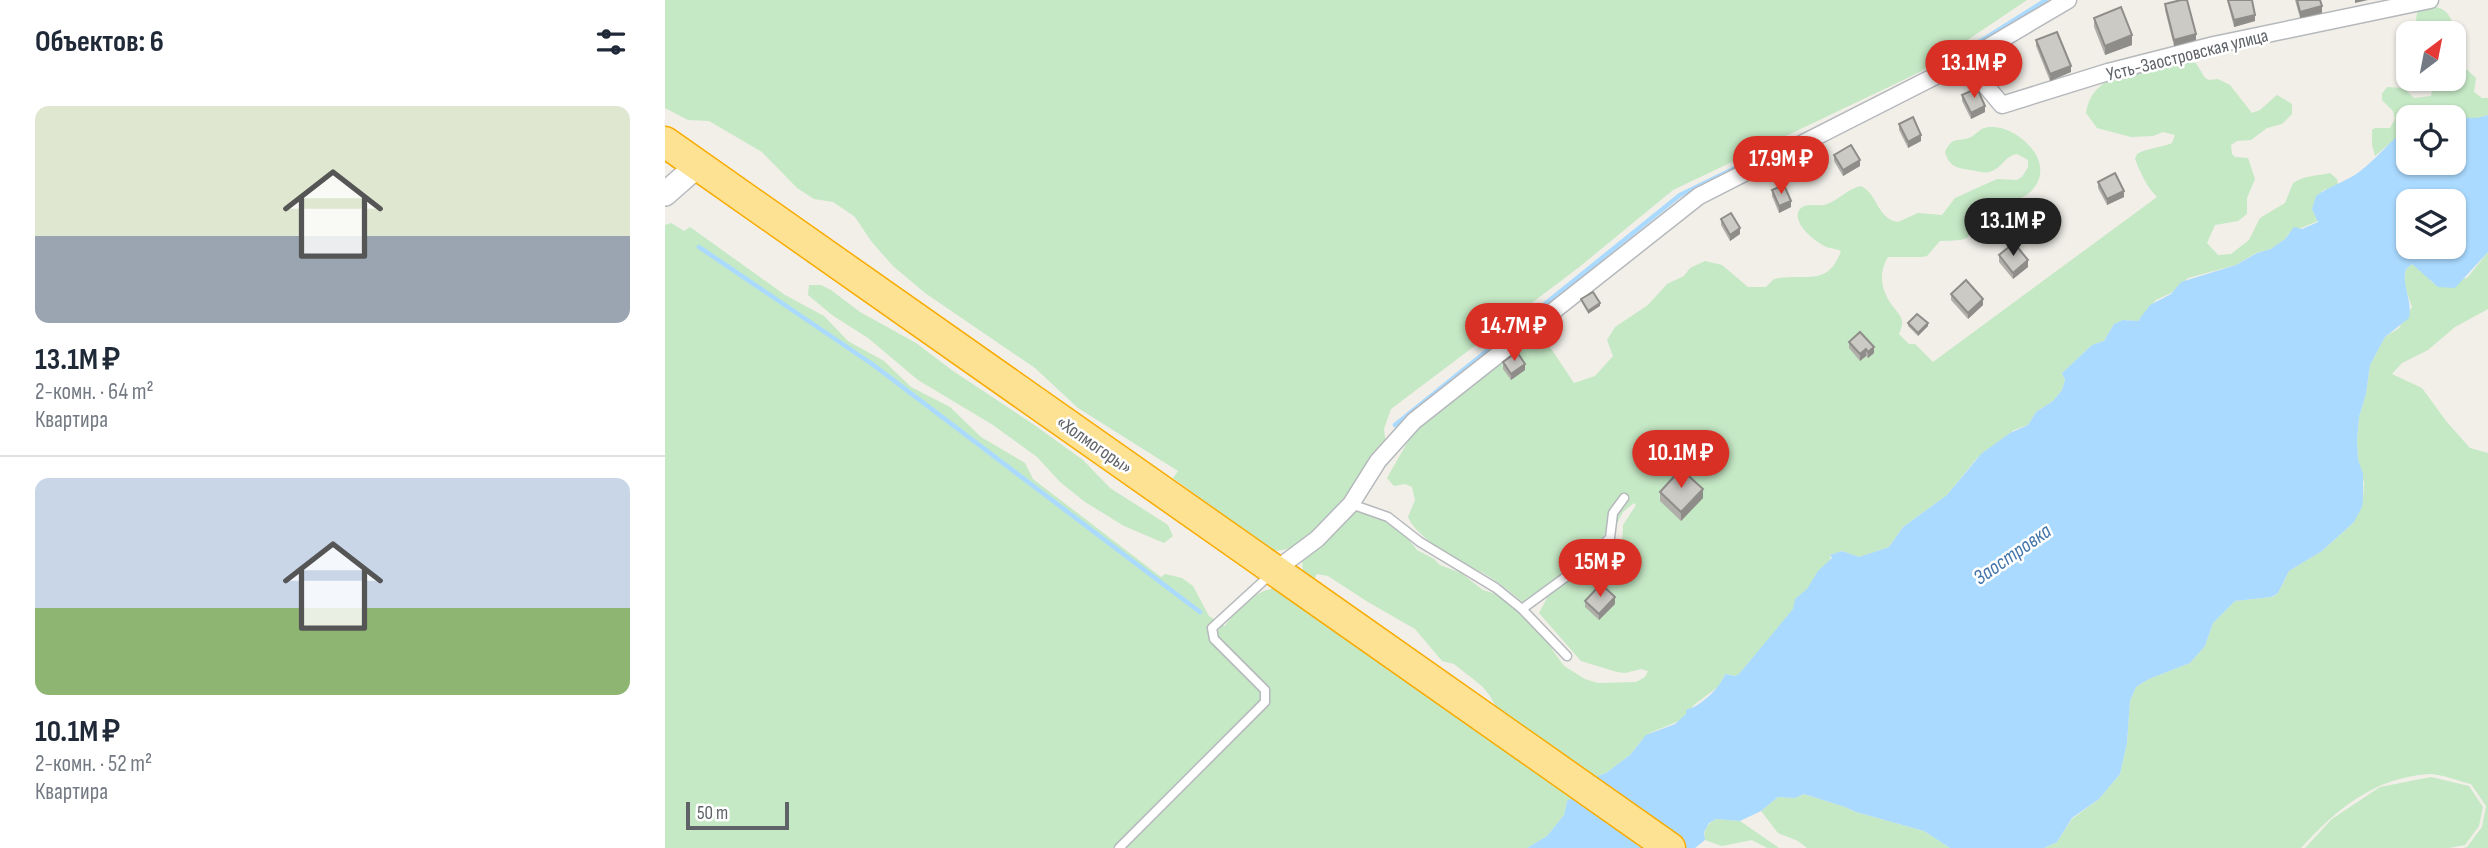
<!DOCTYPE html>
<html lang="ru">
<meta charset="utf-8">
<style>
:root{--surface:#fff;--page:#f2f2f3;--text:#1f2937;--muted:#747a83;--line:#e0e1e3;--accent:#d93025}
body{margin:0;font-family:"Sofia Sans Condensed",sans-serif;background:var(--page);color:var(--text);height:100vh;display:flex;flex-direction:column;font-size:26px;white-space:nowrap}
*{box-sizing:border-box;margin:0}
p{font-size:23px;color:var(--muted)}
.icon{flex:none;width:38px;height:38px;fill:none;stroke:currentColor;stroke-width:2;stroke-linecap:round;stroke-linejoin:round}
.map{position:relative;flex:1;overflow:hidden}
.side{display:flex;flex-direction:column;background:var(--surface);width:665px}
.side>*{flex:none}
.needle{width:46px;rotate:32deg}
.controls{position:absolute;left:1731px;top:21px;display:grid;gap:14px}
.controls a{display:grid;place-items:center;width:70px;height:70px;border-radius:14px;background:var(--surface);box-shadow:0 2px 5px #0004;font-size:35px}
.scale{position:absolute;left:21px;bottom:18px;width:103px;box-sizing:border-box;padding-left:7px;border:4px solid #5f6368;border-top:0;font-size:19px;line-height:24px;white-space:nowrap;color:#5f6368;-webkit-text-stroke:5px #fff;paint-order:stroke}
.price{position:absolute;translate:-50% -60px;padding:0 16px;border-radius:24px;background:var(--accent);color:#fff;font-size:23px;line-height:46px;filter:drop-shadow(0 2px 4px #0008)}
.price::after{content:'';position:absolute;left:50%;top:42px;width:21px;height:16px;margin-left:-10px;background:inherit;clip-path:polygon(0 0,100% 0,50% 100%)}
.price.active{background:#222;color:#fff}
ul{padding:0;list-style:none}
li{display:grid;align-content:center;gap:14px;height:371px;padding:0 35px}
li+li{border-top:2px solid var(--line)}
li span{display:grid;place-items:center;height:217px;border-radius:14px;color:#555}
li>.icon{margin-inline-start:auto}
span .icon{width:126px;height:126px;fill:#fffc;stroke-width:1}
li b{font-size:30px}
h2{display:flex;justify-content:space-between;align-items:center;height:84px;padding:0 35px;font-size:30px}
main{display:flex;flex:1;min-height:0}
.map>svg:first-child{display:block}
.green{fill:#c5e8c5}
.water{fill:#aadaff;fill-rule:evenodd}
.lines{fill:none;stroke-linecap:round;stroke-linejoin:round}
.stream{stroke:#aadaff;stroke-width:4.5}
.lane-casing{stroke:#b5b8bc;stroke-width:11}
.street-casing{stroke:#b5b8bc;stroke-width:19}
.secondary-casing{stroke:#b6babf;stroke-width:26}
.highway-casing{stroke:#f9ab00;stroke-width:33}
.lane{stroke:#fff;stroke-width:8}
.street{stroke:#fff;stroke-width:16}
.secondary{stroke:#fff;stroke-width:23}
.highway{stroke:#fde293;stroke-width:30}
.wall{fill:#afaea9}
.shaded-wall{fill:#8f8d8a}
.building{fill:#cccac5;stroke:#8f8d8a;stroke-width:2}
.labels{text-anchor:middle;stroke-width:5;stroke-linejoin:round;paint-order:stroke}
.street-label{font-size:19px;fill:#5f6368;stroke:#fff}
.water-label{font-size:21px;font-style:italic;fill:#4174aa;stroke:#fff}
</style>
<main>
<section class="side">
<h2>Объектов: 6<svg class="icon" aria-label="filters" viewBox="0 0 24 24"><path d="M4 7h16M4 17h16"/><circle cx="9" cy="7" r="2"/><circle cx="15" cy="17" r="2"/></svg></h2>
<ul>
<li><span style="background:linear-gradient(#dfe7d0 60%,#9aa5b1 0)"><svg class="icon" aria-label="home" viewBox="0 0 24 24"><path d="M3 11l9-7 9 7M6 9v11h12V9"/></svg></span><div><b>13.1M ₽</b><p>2-комн. · 64 m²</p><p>Квартира</p></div></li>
<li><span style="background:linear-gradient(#c9d6e8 60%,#8fb573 0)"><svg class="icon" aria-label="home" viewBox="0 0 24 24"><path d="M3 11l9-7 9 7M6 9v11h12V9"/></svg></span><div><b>10.1M ₽</b><p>2-комн. · 52 m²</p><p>Квартира</p></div></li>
</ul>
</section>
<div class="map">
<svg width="1823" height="848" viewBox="0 0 1823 848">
<rect width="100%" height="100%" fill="#f1efe8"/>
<!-- green -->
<g class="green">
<path d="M0 0H1362L1255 72 1008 190 913 268 726 409 719 429 721 445C701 472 644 559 606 550L508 478 513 471 413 408 370 368 260 293 228 266 206 241 190 217 180 210 168 202 149 199 132 188 97 152 44 121 23 120 0 108Z"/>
<path d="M1756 8C1761 7 1768 6 1774 8 1789 12 1792 37 1789 50L1788 33H1749L1752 13Z"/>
<polygon points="1789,58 1811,78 1809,92 1817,98 1823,98 1823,115 1807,120 1794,115 1743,117 1743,128 1710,156 1707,145 1707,130 1710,128 1725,128 1730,119 1728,111 1717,100 1717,94 1722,87 1739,88 1749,98 1766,96 1768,85 1773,79 1788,79"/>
<path d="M1504 61 1531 63 1540 78 1544 80 1553 79 1565 85 1587 113 1595 110 1612 95 1627 104V114L1617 124 1602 128 1586 140 1572 141 1566 145 1567 154 1570 157 1583 158 1590 179 1582 198V214L1573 221 1550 225 1542 243 1553 255 1566 254 1584 240 1595 218 1620 203 1628 183C1640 175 1653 176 1665 173L1672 179 1673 185 1657 191 1647 209 1653 221 1624 233 1620 239 1606 249 1591 253 1571 265 1523 278 1506 293 1491 300 1473 321 1458 320 1449 324 1439 341 1427 345 1397 373 1400 380 1397 390 1388 401 1371 412 1363 425 1349 430 1312 458 1282 495 1238 527 1224 547 1194 557 1177 551 1165 555 1166 562C1153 571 1151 578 1142 590 1135 598 1129 598 1129 609L1074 674 1071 676 1060 674 1054 686 1029 705 1016 720 985 733 975 742 965 755 941 773 930 777 912 795 902 801 899 815 882 836 862 848H0V225L6 223 19 231 25 227 120 295 159 316 183 341 219 361 246 387 285 407 316 437 360 463 368 479 496 577 500 574 517 578 528 586 544 616 560 626C568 613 592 589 608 589L860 759 825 696 817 686 789 664 777 661 750 629 703 602 663 576 652 574 648 582 638 572 637 559 683 513 696 510 721 522 742 537 752 550 769 559 775 565 796 573 818 590 837 596 874 631 899 666 920 679 933 683 971 682 980 677 983 671 976 669 960 673 952 672 916 661 874 613 882 598 879 596 945 549 957 547 958 525 971 505 969 503 958 512 950 527 945 515 939 536 911 567 859 603C846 593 833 581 818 573 797 563 752 539 743 517L750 500 747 487 740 484 729 486 722 478 750 429 873 329 909 383 930 376 948 356 942 340 950 327 983 305 1002 284 1019 276 1025 268 1040 261 1057 265 1083 287H1101L1109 279 1114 278C1144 274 1163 286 1176 251 1172 249 1169 249 1165 248 1154 246 1124 222 1135 209 1142 201 1154 208 1162 204 1174 200 1182 189 1196 186 1213 194 1212 219 1233 222L1253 213 1277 215 1290 198 1332 179 1352 180 1357 177 1363 167V160L1352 154C1340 156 1339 165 1329 170 1320 175 1315 171 1306 170 1293 168 1284 167 1280 152 1288 135 1292 143 1306 137 1313 133 1316 127 1325 127 1353 125 1396 165 1364 193 1350 205 1328 201 1313 210 1297 238 1318 240 1275 241L1262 256 1257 257H1223C1212 274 1217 294 1230 309 1233 313 1238 318 1237 324 1237 327 1235 331 1234 334L1244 344H1250L1268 362 1492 197C1482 187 1475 172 1470 159L1472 154C1482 148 1495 148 1507 143L1510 135 1498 132 1488 136 1466 137 1432 128 1421 113C1427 75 1463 74 1494 70Z"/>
<path d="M1823 252V309L1790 327 1763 350 1737 363 1727 374 1757 388 1781 421 1805 448 1823 453V848H1798L1802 847 1817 827 1821 806 1806 784C1793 781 1777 774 1764 774 1708 778 1672 809 1636 848H1379L1392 842 1407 819 1434 799 1455 774 1462 743 1465 701 1471 687 1484 679 1525 663 1540 646 1548 623 1570 601 1608 597 1613 593 1624 571 1657 551 1689 522 1698 499 1699 483 1693 459 1692 441 1694 417 1701 394 1705 365 1720 337 1734 328 1747 307 1739 284 1741 269 1747 264 1754 268 1768 283 1802 278Z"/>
<polygon points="144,285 156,285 166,290 195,312 251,343 288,371 368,424 418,460 445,488 503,525 508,536 499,543 459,526 420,502 395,482 372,457 328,425 253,380 203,338 167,315 143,295"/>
<polygon points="1766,777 1804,786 1818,807 1814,826 1800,845 1784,848 1640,848 1667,819 1715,787"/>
<polygon points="1139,794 1180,807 1191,812 1259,831 1285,848 1142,848 1133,841 1113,833 1096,811 1113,797 1130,798"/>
<path d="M1051 819 1075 821 1114 848H1102L1087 840 1057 846 1040 840C1038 830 1042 824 1051 819Z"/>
</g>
<!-- water -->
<path class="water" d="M1778 115C1794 116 1808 121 1823 115V252L1790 288 1773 287 1747 264 1741 269C1736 286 1748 299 1744 318L1720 337 1705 365 1701 394 1694 417 1692 441 1693 459 1698 474V499L1697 507 1689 522 1657 551 1624 571 1613 593 1607 597 1570 601 1548 623 1540 646 1525 663 1484 679 1471 687 1465 701 1462 743 1455 774 1434 799 1407 818 1392 842 1379 848H1285L1259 831 1191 812 1180 807 1139 794 1130 798 1113 797 1096 811 1075 821 1051 819 1044 823 1039 832 1040 840 1030 848H862L882 836 899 815 902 801 912 795 930 777 941 773 965 755 981 735 1010 724 1021 714V710C1036 706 1055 688 1060 674L1070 676 1074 674 1128 609 1130 599 1142 589 1153 571 1167 558 1165 555 1177 551 1194 557 1224 547 1238 527 1282 495 1316 454 1345 433 1363 425 1371 412 1388 401 1397 390 1400 380 1397 373 1427 345 1439 341 1449 324 1458 320 1473 321 1485 305 1506 294 1516 282 1571 265 1592 253 1606 249 1620 239 1629 227 1637 229 1653 222 1647 209 1651 196C1664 186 1681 182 1694 172 1712 159 1725 140 1743 128V163H1788V117H1775ZM1743 201H1788V247H1743Z"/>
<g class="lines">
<!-- stream -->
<g class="stream">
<polyline points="1284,61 1381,0"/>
<polyline points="34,247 207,364 535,612"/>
<polyline points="730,425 1015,195 1107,150"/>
</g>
<!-- lane casing -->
<g class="lane-casing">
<g id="lane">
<polyline points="686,504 723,517 755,542 831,588 857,609 902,656"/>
<polyline points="857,609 917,565 945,538 948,513 959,498"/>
<polyline points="454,848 600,702 600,690 549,639 547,628 606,574"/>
</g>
</g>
<!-- street casing -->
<g class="street-casing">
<g id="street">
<polyline points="1300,61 1337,105 1443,72 1549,45 1765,0"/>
<polyline points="609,571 652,539 686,504 713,461 749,421 1034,196 1300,61 1403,0"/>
</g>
</g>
<!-- secondary casing -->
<g class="secondary-casing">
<polyline id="secondary" points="0,194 33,165"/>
</g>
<!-- highway casing -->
<g class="highway-casing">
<polyline id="highway" points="0,142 1005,848"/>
</g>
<!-- lane -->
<use href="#lane" class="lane"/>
<!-- street -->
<use href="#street" class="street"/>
<!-- secondary -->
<use href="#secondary" class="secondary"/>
<!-- highway -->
<use href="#highway" class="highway"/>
</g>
<!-- wall -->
<g class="wall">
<polygon points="1562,0 1587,0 1590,21 1569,27"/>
<polygon points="1630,0 1655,0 1657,13 1635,18"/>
<polygon points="1500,4 1531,40 1509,46 1500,10"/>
<polygon points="1429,18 1467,45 1440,55 1429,27"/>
<polygon points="1371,40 1406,72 1385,81 1371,46"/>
<polygon points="1297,95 1320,112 1306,119 1297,101"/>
<polygon points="1234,124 1256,141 1243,148 1234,130"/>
<polygon points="1169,155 1195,166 1178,176 1169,161"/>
<polygon points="1433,182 1459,197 1442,205 1433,188"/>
<polygon points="1107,190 1126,207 1114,213 1107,196"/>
<polygon points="1056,219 1075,234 1065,241 1056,225"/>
<polygon points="1334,255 1363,267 1348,279 1334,262"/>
<polygon points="1286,294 1318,305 1303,319 1286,300"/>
<polygon points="1243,323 1263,326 1253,336 1243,326"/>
<polygon points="1184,342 1209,353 1203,358 1201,356 1195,361 1184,348"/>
<polygon points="838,362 860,370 846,380 838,369"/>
<polygon points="995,492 1038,498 1016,521 995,501"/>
<polygon points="920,601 950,604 934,620 920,607"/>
</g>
<!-- shaded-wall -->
<g class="shaded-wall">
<polygon points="1690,0 1703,0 1690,3"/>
<polygon points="1657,6 1657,13 1635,18 1635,12"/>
<polygon points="1590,15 1590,21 1569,27 1569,20"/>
<polygon points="1531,34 1531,40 1509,46 1509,40"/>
<polygon points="1467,35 1467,45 1440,55 1440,46"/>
<polygon points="1406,66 1406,72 1385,81 1385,74"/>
<polygon points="1320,106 1320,112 1306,119 1306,113"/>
<polygon points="1256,135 1256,141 1243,148 1243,142"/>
<polygon points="1195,160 1195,166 1178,176 1178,170"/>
<polygon points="1459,191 1459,197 1442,205 1442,199"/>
<polygon points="1126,201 1126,207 1114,213 1114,206"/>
<polygon points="1075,228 1075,234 1065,241 1065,235"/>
<polygon points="1363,260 1363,267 1348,279 1348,273"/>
<polygon points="1318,299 1318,305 1303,319 1303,313"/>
<polygon points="935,303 935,306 923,314 923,311"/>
<polygon points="1263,323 1263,326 1253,336 1253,333"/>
<polygon points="1209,347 1209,353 1203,358 1203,352"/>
<polygon points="1201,349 1201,356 1195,361 1195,354"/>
<polygon points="860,364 860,370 846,380 846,374"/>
<polygon points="1038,489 1038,498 1016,521 1016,512"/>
<polygon points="950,597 950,604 934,620 934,614"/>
</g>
<!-- building -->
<g class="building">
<polygon points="1516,0 1522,0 1531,34 1509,40 1500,4"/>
<polygon points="1563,0 1587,0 1590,15 1569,20"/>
<polygon points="1632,0 1655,0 1657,6 1635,12"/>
<polygon points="1456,7 1467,35 1440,46 1429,18"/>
<polygon points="1392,32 1406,66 1385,74 1371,40"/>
<polygon points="1312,88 1320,106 1306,113 1297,95"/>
<polygon points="1248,117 1256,135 1243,142 1234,124"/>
<polygon points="1186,145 1195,160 1178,170 1169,155"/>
<polygon points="1450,173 1459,191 1442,199 1433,182"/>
<polygon points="1119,185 1126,201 1114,206 1107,190"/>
<polygon points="1066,213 1075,228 1065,235 1056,219"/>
<polygon points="1349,243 1363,260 1348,273 1334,255"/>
<polygon points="1301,280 1318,299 1303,313 1286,294"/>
<polygon points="928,292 935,303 923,311 916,299"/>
<polygon points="1252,314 1263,323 1253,333 1243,323"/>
<polygon points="1195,332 1209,347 1203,352 1201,349 1195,354 1184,342"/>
<polygon points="852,352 860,364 846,374 838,362"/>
<polygon points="1016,469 1038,489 1016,512 995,492"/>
<polygon points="936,584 950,597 934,614 920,601"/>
</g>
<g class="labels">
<!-- street labels -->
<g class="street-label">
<text transform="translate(1522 54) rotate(-14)" y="7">Усть-Заостровская улица</text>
<text transform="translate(430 444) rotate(35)" y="7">«Холмогоры»</text>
</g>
<!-- water labels -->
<g class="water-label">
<text transform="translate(1347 554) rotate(-35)" y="7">Заостровка</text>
</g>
</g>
</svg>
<div class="controls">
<a><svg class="needle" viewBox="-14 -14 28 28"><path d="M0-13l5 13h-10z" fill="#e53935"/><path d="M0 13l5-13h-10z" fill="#747a83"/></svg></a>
<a><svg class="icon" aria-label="locate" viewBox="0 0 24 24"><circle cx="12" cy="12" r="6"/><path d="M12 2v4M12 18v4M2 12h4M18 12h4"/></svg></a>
<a><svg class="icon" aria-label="layers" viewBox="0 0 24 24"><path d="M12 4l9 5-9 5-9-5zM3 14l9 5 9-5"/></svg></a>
</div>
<div class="scale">50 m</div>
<b class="price" style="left:1309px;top:100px">13.1M ₽</b>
<b class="price" style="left:1116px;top:196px">17.9M ₽</b>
<b class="price active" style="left:1348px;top:258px">13.1M ₽</b>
<b class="price" style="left:849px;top:363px">14.7M ₽</b>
<b class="price" style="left:1016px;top:490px">10.1M ₽</b>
<b class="price" style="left:935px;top:599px">15M ₽</b>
</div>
</main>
